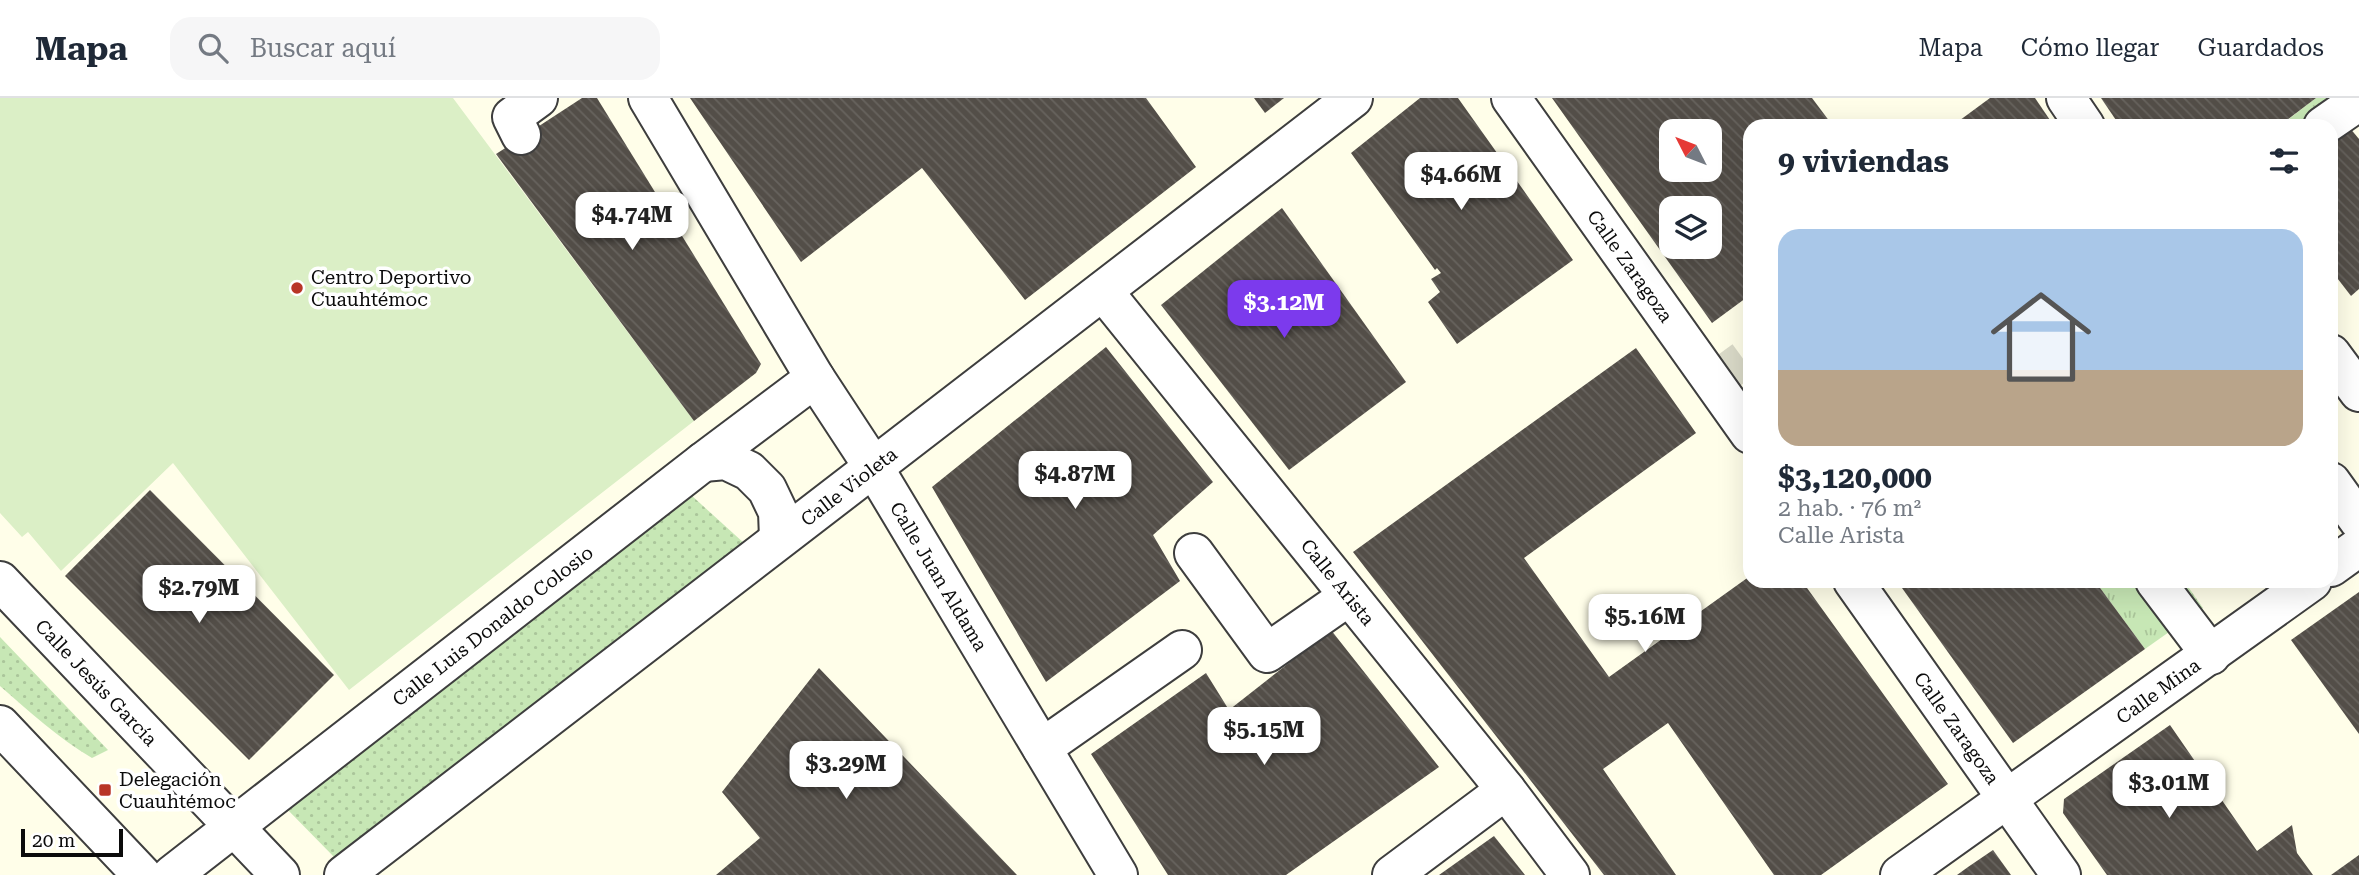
<!DOCTYPE html>
<html lang="es">
<meta charset="utf-8">
<style>
:root{--surface:#fff;--page:#f6f6f7;--text:#1f2937;--muted:#747a83;--line:#e0e1e3;--accent:#7c3aed}
body{margin:0;font-family:"Roboto Serif",serif;background:var(--page);color:var(--text);height:100vh;display:flex;flex-direction:column;font-size:26px;white-space:nowrap}
*{box-sizing:border-box;margin:0}
p{font-size:23px;color:var(--muted)}
.icon{flex:none;width:38px;height:38px;fill:none;stroke:currentColor;stroke-width:2;stroke-linecap:round;stroke-linejoin:round}
.map{position:relative;flex:1;overflow:hidden}
.side{position:absolute;left:1743px;top:21px;width:595px;height:469px;display:flex;flex-direction:column;background:var(--surface);border-radius:21px;box-shadow:0 7px 28px #0002}
.side>*{flex:none}
.needle{width:46px;rotate:312deg}
.tools{position:absolute;left:1659px;top:21px;display:grid;gap:14px}
.tools a{display:grid;place-items:center;width:63px;height:63px;border-radius:14px;background:var(--surface);box-shadow:0 7px 28px #0002;font-size:35px}
.scale{position:absolute;left:21px;bottom:18px;width:102px;box-sizing:border-box;padding-left:7px;border:4px solid #0b0b0b;border-top:0;font-size:19px;line-height:24px;white-space:nowrap;color:#0b0b0b;-webkit-text-stroke:5px #fff;paint-order:stroke}
.price{position:absolute;translate:-50% -60px;padding:0 16px;border-radius:14px;background:#fff;color:#222;font-size:23px;line-height:46px;filter:drop-shadow(0 2px 4px #0008)}
.price::after{content:'';position:absolute;left:50%;top:42px;width:21px;height:16px;margin-left:-10px;background:inherit;clip-path:polygon(0 0,100% 0,50% 100%)}
.price.selected{background:var(--accent);color:#fff}
ul{padding:0;list-style:none}
li{display:grid;align-content:center;gap:14px;height:371px;padding:0 35px}
li+li{border-top:2px solid var(--line)}
li span{display:grid;place-items:center;height:217px;border-radius:21px;color:#555}
li>.icon{margin-inline-start:auto}
span .icon{width:126px;height:126px;fill:#fffc;stroke-width:1}
li b{font-size:30px}
h2{display:flex;justify-content:space-between;align-items:center;height:84px;padding:0 35px;font-size:30px}
header{display:flex;align-items:center;gap:42px;box-sizing:border-box;height:98px;padding:0 35px;background:var(--surface);border-bottom:2px solid var(--line)}
header strong{font-size:33px}
nav{display:flex;gap:38px;margin-inline-start:auto;font-size:24px}
.search{width:490px;height:63px;background:var(--page);display:flex;align-items:center;gap:18px;box-sizing:border-box;padding:0 24px;border-radius:21px;color:var(--muted);font-size:26px}
.map>svg:first-child{display:block}
.grass{fill:url(#grass-tufts)}
.park{fill:url(#park-dots)}
.pitch{fill:#dbefc6}
.building{fill:url(#building-back-hatch);fill-rule:evenodd}
.lines{fill:none;stroke-linecap:round;stroke-linejoin:round}
.minor-tunnel{stroke:#dadac8;stroke-width:38;stroke-dasharray:38 19;stroke-linecap:butt}
.minor-casing{stroke:#3e3e3e;stroke-width:42}
.minor{stroke:#fff;stroke-width:38}
.poi-dot{fill:#b83526;stroke:#fff;stroke-width:2.5}
.labels{text-anchor:middle;stroke-width:7;stroke-linejoin:round;paint-order:stroke}
.street-label{font-size:19px;fill:#0b0b0b;stroke:#fff}
.poi-label{font-size:19px;fill:#0b0b0b;stroke:#fff;text-anchor:start}
</style>
<header>
<strong>Mapa</strong>
<div class="search"><svg class="icon" aria-label="search" viewBox="0 0 24 24"><circle cx="10" cy="10" r="6"/><path d="M15 15l6 6"/></svg>Buscar aquí</div>
<nav><a>Mapa</a><a>Cómo llegar</a><a>Guardados</a></nav>
</header>
<div class="map">
<svg width="2359" height="777" viewBox="0 0 2359 777">
<defs>
<pattern id="grass-tufts" width="24" height="20" patternUnits="userSpaceOnUse" patternTransform="scale(1.75)"><rect width="24" height="20" fill="#c7e7b5"/><path d="M3 7l-1-3M5 7V3M7 7l1-3M15 17l-1-3M17 17v-4M19 17l1-3" fill="none" stroke="#aac59a"/></pattern>
<pattern id="park-dots" width="8" height="8" patternUnits="userSpaceOnUse" patternTransform="scale(1.75)"><rect width="8" height="8" fill="#c7e7b5"/><path d="M2 2h.1M6 6h.1" fill="none" stroke="#aac59a" stroke-width="1.8" stroke-linecap="round"/></pattern>
<pattern id="building-back-hatch" width="6" height="6" patternUnits="userSpaceOnUse" patternTransform="scale(1.75)"><rect width="6" height="6" fill="#534e48"/><path d="M-1 5l2 2M0 0l6 6M5-1l2 2" fill="none" stroke="#67635e"/></pattern>
</defs>
<rect width="100%" height="100%" fill="#fffee9"/>
<!-- grass -->
<g class="grass">
<polygon points="2316,0 2332,0 2331,28 2280,28"/>
<polygon points="2095,483 2184,483 2203,510 2145,551"/>
</g>
<!-- park -->
<g class="park">
<polygon points="691,397 745,446 337,762 283,707"/>
<path d="M0 539 108 652 92 660C58 640 30 614 0 588Z"/>
</g>
<!-- pitch -->
<polygon class="pitch" points="0,0 453,0 694,323 349,592 173,365 61,473 28,434 22,439 0,415"/>
<!-- building -->
<g class="building">
<polygon points="582,0 597,0 761,266 756,275 694,323 496,56"/>
<polygon points="690,0 1146,0 1196,69 1025,202 922,70 801,164"/>
<polygon points="1254,0 1284,0 1265,15"/>
<polygon points="1420,0 1458,0 1573,162 1457,246 1428,204 1440,194 1431,181 1441,175 1437,170 1435,172 1351,55"/>
<path d="M1552 0H1812L1833 28H1750V197L1712 225ZM1671 33H1710V72H1671ZM1671 110H1710V149H1671Z"/>
<polygon points="1990,0 2035,0 2054,28 1952,28"/>
<polygon points="2101,0 2316,0 2279,28 2120,28"/>
<polygon points="2349,29 2359,41 2359,191 2351,198 2331,172 2331,43"/>
<polygon points="1282,110 1406,284 1289,372 1161,207"/>
<polygon points="1106,249 1213,384 1153,437 1180,483 1046,584 932,389"/>
<polygon points="1636,250 1696,335 1524,460 1609,579 1750,478 1750,483 1802,483 1948,686 1821,777 1774,777 1668,625 1603,671 1676,777 1604,777 1353,454"/>
<polygon points="150,392 334,577 249,662 65,478"/>
<polygon points="1897,483 2095,483 2145,551 2013,645"/>
<polygon points="2359,494 2359,636 2291,542"/>
<polygon points="1331,532 1439,669 1286,777 1168,777 1091,656 1206,575 1229,612"/>
<polygon points="819,570 1017,777 716,777 760,740 722,694"/>
<polygon points="2170,627 2257,753 2292,727 2297,755 2313,777 2107,777 2063,715 2064,701"/>
<polygon points="1494,738 1525,777 1439,777"/>
<polygon points="1993,752 2011,777 1957,777 1968,769"/>
<polygon points="2359,757 2359,777 2331,777"/>
</g>
<g class="lines">
<!-- minor-tunnel -->
<polyline class="minor-tunnel" points="1713,284 1750,257"/>
<!-- minor casing -->
<g class="minor-casing">
<g id="minor">
<path id="s1" d="M648 0 815 280 874 370 1118 777"/>
<path id="s2" d="M1511 0 1750 336"/>
<polyline points="2066,0 2085,28"/>
<polyline points="2323,28 2359,3"/>
<polyline points="521,37 512,19 538,0"/>
<path id="s3" d="M1103 193 1506 692 1570 777"/>
<polyline points="2331,256 2359,294"/>
<polyline points="703,364 726,362 749,373 767,391 778,414 779,440"/>
<polyline points="2331,384 2359,423"/>
<polyline points="1194,455 1267,555 1349,498"/>
<polyline points="2331,469 2359,449"/>
<path id="s4" d="M0 483 280 777"/>
<path id="s5" d="M1853 483 2061 777"/>
<polyline points="2155,483 2211,557"/>
<polyline points="0,627 142,777"/>
<polyline points="1042,650 1182,552"/>
<path id="s6" d="M172 777 703 364 815 280"/>
<path id="s7" d="M344 777 1353 0"/>
<polyline points="1392,777 1506,692"/>
<path id="s8" d="M1900 777 2312 483"/>
</g>
</g>
<!-- minor -->
<use href="#minor" class="minor"/>
</g>
<!-- markers -->
<g class="poi-dot">
<circle cx="297" cy="190" r="7"/>
<rect x="98" y="685" width="14" height="14" rx="3.5"/>
</g>
<g class="labels">
<!-- street labels -->
<g class="street-label">
<text dy="7" stroke="none"><textPath href="#s2" startOffset="206">Calle Zaragoza</textPath></text>
<text dy="7" stroke="none"><textPath href="#s7" startOffset="637">Calle Violeta</textPath></text>
<text dy="7" stroke="none"><textPath href="#s1" startOffset="560">Calle Juan Aldama</textPath></text>
<text dy="7" stroke="none"><textPath href="#s3" startOffset="374">Calle Arista</textPath></text>
<text dy="7" stroke="none"><textPath href="#s6" startOffset="406">Calle Luis Donaldo Colosio</textPath></text>
<text dy="7" stroke="none"><textPath href="#s4" startOffset="140">Calle Jesús García</textPath></text>
<text dy="7" stroke="none"><textPath href="#s8" startOffset="317">Calle Mina</textPath></text>
<text dy="7" stroke="none"><textPath href="#s5" startOffset="180">Calle Zaragoza</textPath></text>
</g>
<!-- poi labels -->
<g class="poi-label">
<text x="311" y="186">Centro Deportivo<tspan x="311" dy="22">Cuauhtémoc</tspan></text>
<text x="119" y="688">Delegación<tspan x="119" dy="22">Cuauhtémoc</tspan></text>
</g>
</g>
</svg>
<div class="tools">
<a><svg class="needle" viewBox="-14 -14 28 28"><path d="M0-13l5 13h-10z" fill="#e53935"/><path d="M0 13l5-13h-10z" fill="#747a83"/></svg></a>
<a><svg class="icon" aria-label="layers" viewBox="0 0 24 24"><path d="M12 4l9 5-9 5-9-5zM3 14l9 5 9-5"/></svg></a>
</div>
<div class="scale">20 m</div>
<b class="price" style="left:1461px;top:114px">$4.66M</b>
<b class="price" style="left:632px;top:154px">$4.74M</b>
<b class="price selected" style="left:1284px;top:242px">$3.12M</b>
<b class="price" style="left:1075px;top:413px">$4.87M</b>
<b class="price" style="left:199px;top:527px">$2.79M</b>
<b class="price" style="left:1645px;top:556px">$5.16M</b>
<b class="price" style="left:1264px;top:669px">$5.15M</b>
<b class="price" style="left:846px;top:703px">$3.29M</b>
<b class="price" style="left:2169px;top:722px">$3.01M</b>
<section class="side">
<h2>9 viviendas<svg class="icon" aria-label="filters" viewBox="0 0 24 24"><path d="M4 7h16M4 17h16"/><circle cx="9" cy="7" r="2"/><circle cx="15" cy="17" r="2"/></svg></h2>
<ul>
<li><span style="background:linear-gradient(#a9c7e8 65%,#b9a48a 0)"><svg class="icon" aria-label="home" viewBox="0 0 24 24"><path d="M3 11l9-7 9 7M6 9v11h12V9"/></svg></span><div><b>$3,120,000</b><p>2 hab. · 76 m²</p><p>Calle Arista</p></div></li>
</ul>
</section>
</div>
